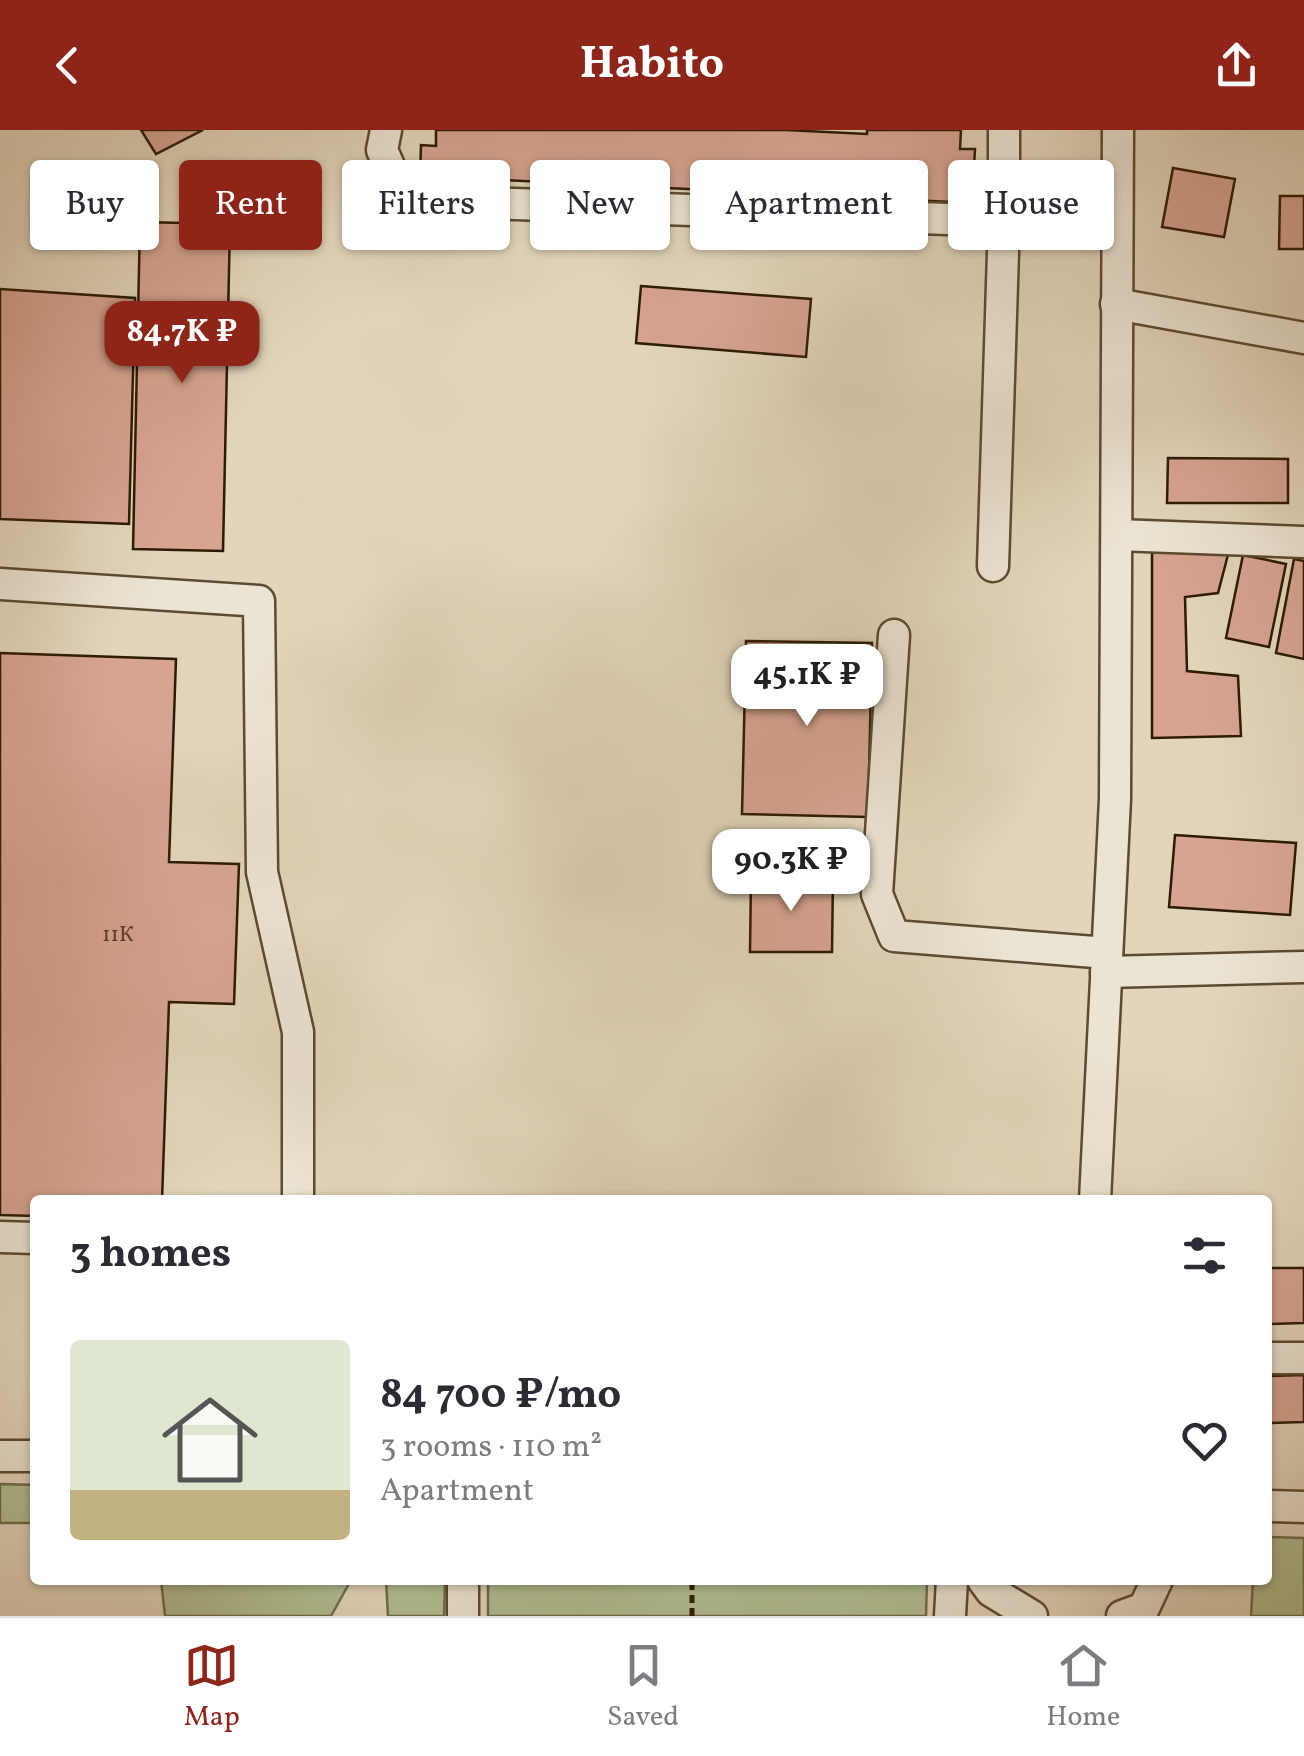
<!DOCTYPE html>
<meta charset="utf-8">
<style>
:root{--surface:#fff;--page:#f2f2f3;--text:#2b2b33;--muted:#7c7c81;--line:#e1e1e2;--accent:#8f2418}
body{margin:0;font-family:Vollkorn,serif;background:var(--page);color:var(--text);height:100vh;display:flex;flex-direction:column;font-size:38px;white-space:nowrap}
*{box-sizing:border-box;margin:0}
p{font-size:32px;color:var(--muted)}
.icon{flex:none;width:55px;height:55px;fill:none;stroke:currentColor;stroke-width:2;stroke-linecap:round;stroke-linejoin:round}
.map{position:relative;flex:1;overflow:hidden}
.details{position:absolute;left:30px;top:1065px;width:1242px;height:390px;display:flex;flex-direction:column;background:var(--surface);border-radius:10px;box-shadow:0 2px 8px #0004}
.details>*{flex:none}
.top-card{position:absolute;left:30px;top:30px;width:1245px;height:90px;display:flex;gap:20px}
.price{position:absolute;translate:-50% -85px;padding:0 22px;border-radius:20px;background:#fff;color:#222;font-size:32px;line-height:65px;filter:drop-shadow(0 2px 5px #0008)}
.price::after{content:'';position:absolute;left:50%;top:60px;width:30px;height:22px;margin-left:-15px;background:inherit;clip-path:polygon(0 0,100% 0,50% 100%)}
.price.current{background:var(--accent);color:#fff}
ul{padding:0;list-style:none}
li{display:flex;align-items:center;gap:30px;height:250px;padding:0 40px}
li+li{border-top:2px solid var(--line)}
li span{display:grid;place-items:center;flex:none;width:280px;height:200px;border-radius:10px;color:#555}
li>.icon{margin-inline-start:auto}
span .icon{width:120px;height:120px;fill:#fffc;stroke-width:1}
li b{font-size:42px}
h2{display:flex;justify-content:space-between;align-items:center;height:120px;padding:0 40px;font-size:42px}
.chip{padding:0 35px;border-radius:10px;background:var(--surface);box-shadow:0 2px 8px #0004;font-size:35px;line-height:90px}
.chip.current{background:var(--accent);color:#fff}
header{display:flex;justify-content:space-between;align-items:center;height:130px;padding:0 40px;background:var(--accent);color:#fff;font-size:45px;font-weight:700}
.menu{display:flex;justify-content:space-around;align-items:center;height:140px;border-top:2px solid var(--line);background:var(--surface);font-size:28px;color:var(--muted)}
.menu a{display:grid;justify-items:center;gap:5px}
.menu .current{color:var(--accent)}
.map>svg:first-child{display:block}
.green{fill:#b0be92;stroke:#706c4a;stroke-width:2.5}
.building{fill:#d6a491;stroke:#2f1b03;stroke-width:2.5}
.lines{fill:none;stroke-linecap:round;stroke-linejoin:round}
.minor-casing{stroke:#5c4a31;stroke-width:35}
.path{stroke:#2f1b03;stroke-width:5;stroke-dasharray:8 5;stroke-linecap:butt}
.minor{stroke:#ece4d3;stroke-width:30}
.labels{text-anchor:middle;stroke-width:8;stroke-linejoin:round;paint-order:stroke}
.number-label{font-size:22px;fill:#593d26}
</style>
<header><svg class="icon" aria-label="back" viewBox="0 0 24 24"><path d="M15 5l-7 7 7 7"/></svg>Habito<svg class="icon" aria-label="share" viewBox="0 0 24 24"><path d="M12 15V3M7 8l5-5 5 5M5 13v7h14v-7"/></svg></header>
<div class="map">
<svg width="1304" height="1486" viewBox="0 0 1304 1486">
<rect width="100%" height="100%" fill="#e2d5bb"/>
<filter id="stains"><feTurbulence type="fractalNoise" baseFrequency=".002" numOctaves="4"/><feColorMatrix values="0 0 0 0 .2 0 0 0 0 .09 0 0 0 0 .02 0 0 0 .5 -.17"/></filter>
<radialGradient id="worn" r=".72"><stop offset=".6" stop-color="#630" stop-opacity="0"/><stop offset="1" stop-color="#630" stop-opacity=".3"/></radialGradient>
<!-- green -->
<g class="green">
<polygon points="0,1354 35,1355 35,1393 0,1393"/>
<polygon points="1268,1407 1304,1408 1304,1486 1251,1486 1253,1450 1268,1450"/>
<polygon points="161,1450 351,1450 331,1486 165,1486"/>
<polygon points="386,1450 445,1450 444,1486 388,1486"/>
<polygon points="488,1450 927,1450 926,1486 488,1486"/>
</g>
<!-- building -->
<g class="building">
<polygon points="141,0 203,0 156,24"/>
<polygon points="436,0 786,0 867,4 867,0 961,0 960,19 975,19 972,73 420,46 421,15 436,16"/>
<polygon points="1173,38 1235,49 1224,107 1162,97"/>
<polygon points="1280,66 1304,66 1304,119 1279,119"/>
<polygon points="140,92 230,94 223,421 133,419"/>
<polygon points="641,156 811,169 806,227 636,213"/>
<polygon points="0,159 135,168 129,394 0,389"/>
<polygon points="1168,328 1288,329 1288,373 1167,373"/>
<polygon points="1230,417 1218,463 1185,467 1187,541 1238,546 1241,606 1152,608 1152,423"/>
<polygon points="1243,425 1286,434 1269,517 1226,508"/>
<polygon points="1294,429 1304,431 1304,529 1276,523"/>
<polygon points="746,511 872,513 868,687 742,684"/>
<polygon points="0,523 176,529 169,732 239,734 234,874 169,872 162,1070 35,1070 35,1086 0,1085"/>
<polygon points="1175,705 1296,713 1290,785 1169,777"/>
<polygon points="751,747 833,747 832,822 750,822"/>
<polygon points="1268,1138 1304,1138 1304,1193 1268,1194"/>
<polygon points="1304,1245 1304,1292 1268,1293 1268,1246"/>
</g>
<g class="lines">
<!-- minor casing -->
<g class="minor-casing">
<g id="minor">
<polyline points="386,0 382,20 404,70 1004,91 1004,0"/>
<polyline points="1116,174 1304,208"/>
<polyline points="1117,405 1304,412"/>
<polyline points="993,436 1004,91 1116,90"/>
<polyline points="0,454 259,471 262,742 298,902 298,1070"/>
<polyline points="894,505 877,764 894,806 1107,823"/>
<polyline points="1106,842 1304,837"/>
<polyline points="1095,1070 1115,669 1118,0"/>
<polyline points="0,1107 35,1108"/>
<polyline points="1268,1228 1304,1228"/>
<polyline points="0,1326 35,1326"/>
<polyline points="1268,1376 1304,1377"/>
<polyline points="983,1450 991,1461 1032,1486"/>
<polyline points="463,1486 463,1450"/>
<polyline points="950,1486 952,1450"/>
<polyline points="1122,1486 1144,1478 1157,1450"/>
</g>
</g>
<!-- path -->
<polyline class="path" points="692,1486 692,1450"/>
<!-- minor -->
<use href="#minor" class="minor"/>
</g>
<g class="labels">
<!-- number labels -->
<g class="number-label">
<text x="118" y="811">11К</text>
</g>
</g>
<rect width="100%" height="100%" filter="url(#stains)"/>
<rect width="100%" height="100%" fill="url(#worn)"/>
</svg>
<b class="price current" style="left:182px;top:256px">84.7K ₽</b>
<b class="price" style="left:807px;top:599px">45.1K ₽</b>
<b class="price" style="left:791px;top:784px">90.3K ₽</b>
<div class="top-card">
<a class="chip">Buy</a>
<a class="chip current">Rent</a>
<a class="chip">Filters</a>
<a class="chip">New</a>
<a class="chip">Apartment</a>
<a class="chip">House</a>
</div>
<section class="details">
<h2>3 homes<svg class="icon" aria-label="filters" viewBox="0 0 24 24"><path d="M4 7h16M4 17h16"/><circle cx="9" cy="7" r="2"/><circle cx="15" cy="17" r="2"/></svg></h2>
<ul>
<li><span style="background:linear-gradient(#dfe7d0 75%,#c2b280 0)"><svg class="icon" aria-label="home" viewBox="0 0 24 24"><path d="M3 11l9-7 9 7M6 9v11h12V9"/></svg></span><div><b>84 700 ₽/mo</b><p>3 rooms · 110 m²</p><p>Apartment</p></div><svg class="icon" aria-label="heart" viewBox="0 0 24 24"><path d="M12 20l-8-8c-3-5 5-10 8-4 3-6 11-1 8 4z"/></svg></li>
</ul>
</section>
</div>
<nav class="menu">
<a class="current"><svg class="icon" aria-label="map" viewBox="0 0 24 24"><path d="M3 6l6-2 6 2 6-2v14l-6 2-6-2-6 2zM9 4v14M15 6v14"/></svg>Map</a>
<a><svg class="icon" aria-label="saved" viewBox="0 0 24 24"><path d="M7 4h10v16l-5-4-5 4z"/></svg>Saved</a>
<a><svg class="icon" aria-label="home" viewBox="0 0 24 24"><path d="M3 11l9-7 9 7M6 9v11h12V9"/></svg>Home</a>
</nav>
